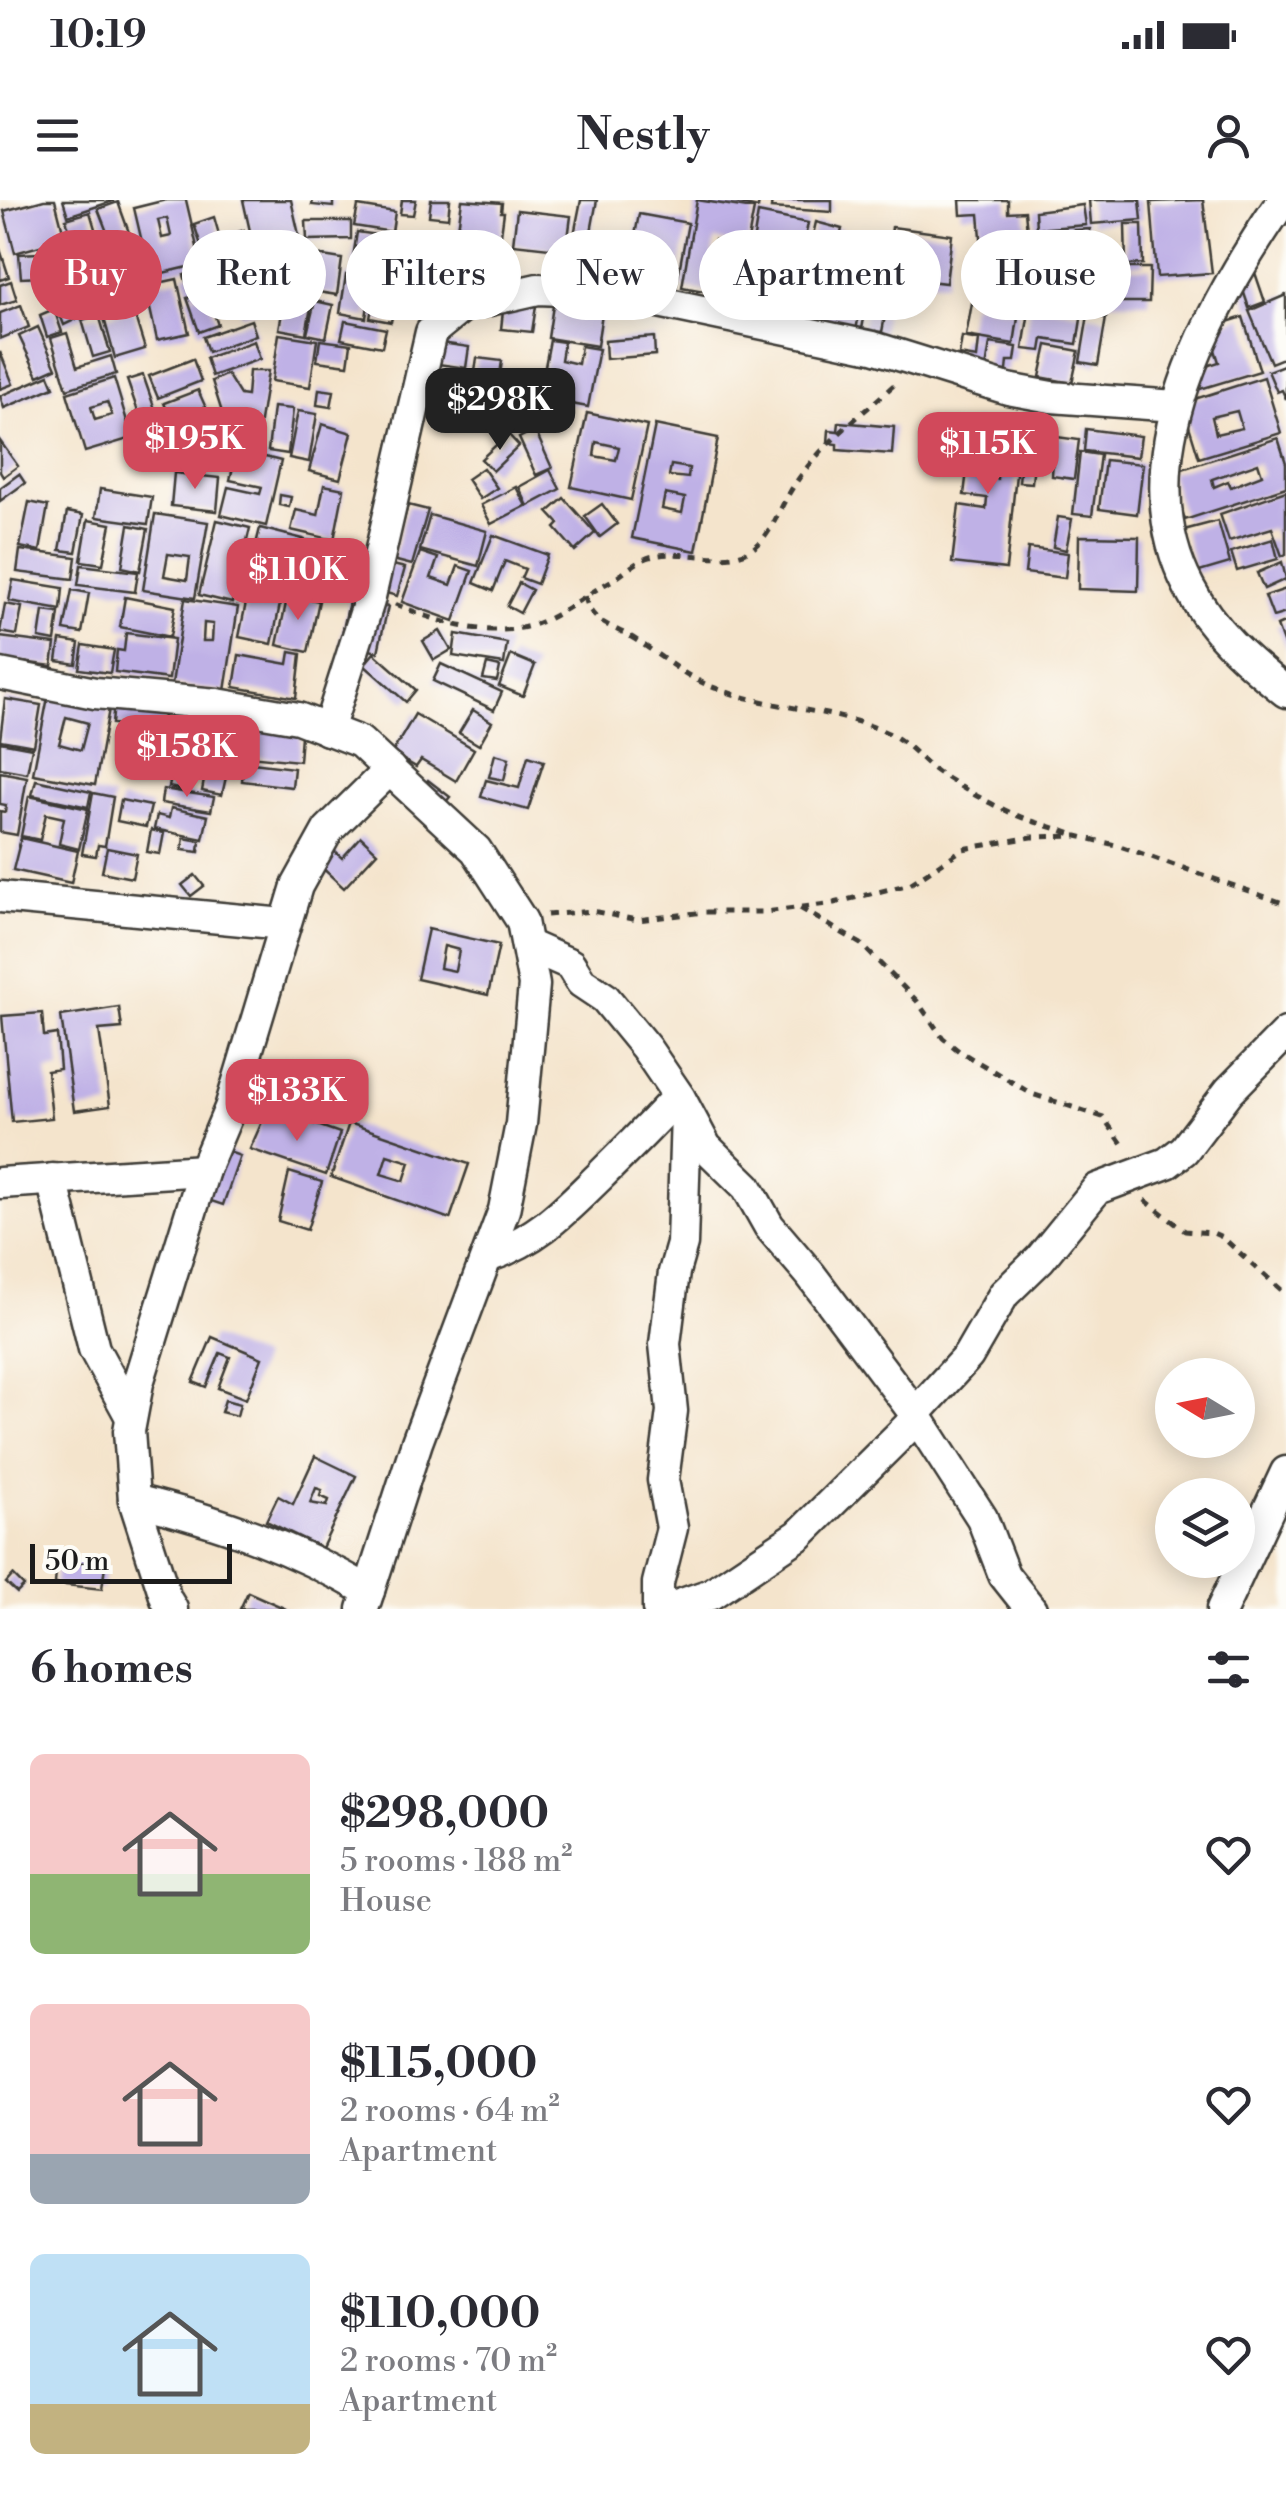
<!DOCTYPE html>
<meta charset="utf-8">
<style>
:root{--surface:#fff;--page:#f7f7f7;--text:#2b2b33;--muted:#7c7c81;--accent:#d1495b}
body{margin:0;font-family:"Libre Bodoni",serif;background:var(--page);color:var(--text);height:100vh;display:flex;flex-direction:column;font-size:38px;white-space:nowrap}
*{box-sizing:border-box;margin:0}
p{font-size:32px;color:var(--muted)}
.icon{flex:none;width:55px;height:55px;fill:none;stroke:currentColor;stroke-width:2;stroke-linecap:round;stroke-linejoin:round}
.map{position:relative;height:1409px;overflow:hidden}
.panel{display:flex;flex-direction:column;background:var(--surface);flex:1}
.panel>*{flex:none}
.guide{position:absolute;left:30px;top:30px;width:1228px;height:90px;display:flex;gap:20px}
.needle{width:65px;rotate:280deg}
.tools{position:absolute;left:1155px;top:1158px;display:grid;gap:20px}
.tools a{display:grid;place-items:center;width:100px;height:100px;border-radius:50%;background:var(--surface);box-shadow:0 5px 25px #0003;font-size:50px}
.scale{position:absolute;left:30px;bottom:25px;width:202px;box-sizing:border-box;padding-left:10px;border:5px solid #1c1c1c;border-top:0;font-size:28px;line-height:35px;white-space:nowrap;color:#1c1c1c;-webkit-text-stroke:8px #fdfcf7;paint-order:stroke}
.price{position:absolute;translate:-50% -85px;padding:0 22px;border-radius:20px;background:var(--accent);color:#fff;font-size:32px;line-height:65px;filter:drop-shadow(0 2px 5px #0008)}
.price::after{content:'';position:absolute;left:50%;top:60px;width:30px;height:22px;margin-left:-15px;background:inherit;clip-path:polygon(0 0,100% 0,50% 100%)}
.price.current{background:#222;color:#fff}
ul{padding:0;list-style:none}
li{display:flex;align-items:center;gap:30px;height:250px;padding:0 30px}
li span{display:grid;place-items:center;flex:none;width:280px;height:200px;border-radius:15px;color:#555}
li>.icon{margin-inline-start:auto}
span .icon{width:120px;height:120px;fill:#fffc;stroke-width:1}
li b{font-size:42px}
h2{display:flex;justify-content:space-between;align-items:center;height:120px;padding:0 30px;font-size:42px}
.pill{padding:0 35px;border-radius:45px;background:var(--surface);box-shadow:0 5px 25px #0003;font-size:35px;line-height:90px}
.pill.current{background:var(--accent);color:#fff}
.status{display:flex;justify-content:space-between;align-items:center;height:70px;padding:0 50px;background:var(--surface);direction:ltr}
.status svg{height:28px;fill:currentColor}
header{display:flex;justify-content:space-between;align-items:center;height:130px;padding:0 30px;background:var(--surface);font-size:45px;font-weight:700}
.map>svg:first-child{display:block}
.building{fill:#bfb1e6;fill-rule:evenodd}
.lines{fill:none;stroke-linecap:round;stroke-linejoin:round}
.minor-casing{stroke:#3c3a36;stroke-width:35}
.path{stroke:#3c3a36;stroke-width:5;stroke-dasharray:8 8;stroke-linecap:butt}
.minor{stroke:#fff;stroke-width:30}
</style>
<div class="status"><b>10:19</b><svg viewBox="0 0 49 12"><path d="M0 12V9h3v3zM5 12V6h3v6zM10 12V3h3v9zM15 12V0h3v12zM26 1h20v11H26zM47 4h2v5h-2z"/></svg></div>
<header><svg class="icon" aria-label="menu" viewBox="0 0 24 24"><path d="M4 6h16M4 12h16M4 18h16"/></svg>Nestly<svg class="icon" aria-label="person" viewBox="0 0 24 24"><circle cx="12" cy="8" r="4"/><path d="M4 21q1-7 8-7t8 7"/></svg></header>
<div class="map">
<svg width="1286" height="1409" viewBox="0 0 1286 1409">
<rect width="100%" height="100%" fill="#fdfcf7"/>
<filter id="ink" filterUnits="userSpaceOnUse"><feTurbulence type="fractalNoise" baseFrequency=".01" numOctaves="2"/><feDisplacementMap in="SourceGraphic" scale="20" xChannelSelector="R" yChannelSelector="G"/><feConvolveMatrix kernelMatrix="1 2 1 2 8 2 1 2 1" color-interpolation-filters="sRGB"/></filter>
<filter id="wash" filterUnits="userSpaceOnUse"><feTurbulence type="fractalNoise" baseFrequency=".0048" numOctaves="4" result="noise"/><feDisplacementMap in="SourceGraphic" scale="40" xChannelSelector="R" yChannelSelector="G"/><feGaussianBlur stdDeviation="2.25" result="paint"/><feColorMatrix in="noise" values="0 0 0 0 0 0 0 0 0 0 0 0 0 0 0 0 0 1.4 0 .05"/><feComposite in="paint" operator="in"/></filter>
<g filter="url(#wash)">
<rect width="100%" height="100%" fill="#f4e4cc"/>
<g id="blocks">
<!-- building -->
<g class="building">
<polygon points="44,0 55,0 65,39 15,53 4,11"/>
<polygon points="63,0 113,0 113,1 68,16"/>
<path d="M166 0H186L201 64 150 76 134 8ZM167 18 171 36 162 38 158 20Z"/>
<polygon points="243,0 291,0 300,39 254,49"/>
<polygon points="313,0 333,0 333,7 312,5"/>
<polygon points="402,0 416,0 413,15 400,14"/>
<polygon points="431,0 450,0 448,18 429,16"/>
<polygon points="462,0 502,3 501,12 504,12 498,57 455,51"/>
<polygon points="581,0 597,0 591,32 624,38 618,75 570,66 575,41 590,44 591,38 574,35"/>
<path d="M697 0 754 9 737 97 682 87ZM715 40 727 42 724 57 712 54Z"/>
<polygon points="723,0 759,0 758,8"/>
<polygon points="772,0 832,0 832,12 771,8"/>
<polygon points="960,0 1008,0 1008,12 1025,11 1033,91 986,95 979,14 961,15"/>
<polygon points="1089,0 1140,0 1142,20 1091,24"/>
<polygon points="1203,0 1212,73 1157,77 1151,2"/>
<polygon points="118,2 131,38 112,45 98,9"/>
<polygon points="1083,5 1086,25 1036,29 1035,11"/>
<polygon points="358,6 395,12 392,32 354,26"/>
<polygon points="517,10 571,16 566,54 550,52 550,48 513,44"/>
<polygon points="90,12 101,49 77,56 66,19"/>
<polygon points="758,13 808,23 801,58 752,49"/>
<polygon points="639,14 688,23 676,87 627,78"/>
<polygon points="214,17 220,38 244,30 250,50 207,64 194,24"/>
<polygon points="306,21 351,21 351,39 307,40"/>
<polygon points="816,22 842,29 833,67 807,61"/>
<polygon points="1125,24 1142,24 1143,64 1126,65"/>
<polygon points="892,27 952,35 946,83 886,76"/>
<polygon points="1090,29 1090,66 1074,66 1073,30"/>
<polygon points="357,32 400,38 395,71 352,64"/>
<polygon points="1054,33 1059,80 1073,79 1074,96 1040,100 1034,35"/>
<polygon points="133,44 142,76 84,92 75,60"/>
<polygon points="0,49 9,77 0,80"/>
<polygon points="285,50 342,59 337,95 280,86"/>
<polygon points="750,51 769,55 765,73 746,70"/>
<polygon points="39,53 41,77 21,78 19,54"/>
<polygon points="254,55 269,108 241,115 233,89 240,87 238,80 190,94 184,75"/>
<polygon points="1249,55 1265,102 1249,108 1233,60"/>
<polygon points="803,63 822,66 816,99 797,95"/>
<polygon points="1096,68 1150,68 1149,102 1095,102"/>
<polygon points="845,70 864,74 859,102 840,99"/>
<polygon points="346,75 372,79 366,118 340,113"/>
<polygon points="177,79 189,133 157,140 145,86"/>
<polygon points="11,81 17,100 0,105 0,85"/>
<polygon points="140,84 145,103 114,112 108,93"/>
<polygon points="376,87 397,90 391,122 370,118"/>
<polygon points="745,87 793,97 788,121 774,118 775,109 742,102"/>
<polygon points="206,91 218,125 199,132 187,98"/>
<polygon points="1286,95 1286,157 1271,163 1249,111"/>
<polygon points="554,99 603,107 597,146 548,138"/>
<polygon points="82,100 89,113 64,125 59,112"/>
<polygon points="315,101 333,105 326,138 307,134"/>
<polygon points="800,101 859,114 856,131 796,118"/>
<polygon points="284,102 311,107 306,134 279,129"/>
<polygon points="504,102 536,106 532,132 501,129"/>
<polygon points="972,103 1019,111 1014,144 966,136"/>
<polygon points="21,105 29,127 0,139 0,113"/>
<polygon points="1030,105 1082,113 1077,144 1043,139 1041,151 1023,149"/>
<polygon points="54,109 62,132 47,137 40,115"/>
<polygon points="133,110 145,149 115,158 104,118"/>
<polygon points="865,113 885,116 882,132 862,129"/>
<polygon points="99,115 110,152 93,157 82,120"/>
<polygon points="1088,115 1106,118 1098,165 1080,162"/>
<polygon points="1243,117 1260,171 1197,190 1191,171 1219,162 1208,128"/>
<polygon points="251,120 256,135 208,152 203,137"/>
<polygon points="345,121 386,129 382,147 341,139"/>
<polygon points="38,127 56,168 38,176 19,136"/>
<polygon points="67,133 77,167 111,156 116,174 67,189 51,138"/>
<polygon points="279,134 317,140 310,187 272,181"/>
<polygon points="654,137 655,155 606,159 605,141"/>
<polygon points="962,137 979,140 977,158 959,155"/>
<polygon points="320,140 351,144 348,165 317,161"/>
<polygon points="550,140 564,142 561,160 578,164 581,146 599,149 588,207 539,198"/>
<polygon points="254,141 260,159 212,176 206,158"/>
<polygon points="441,143 469,147 466,168 438,164"/>
<polygon points="990,143 1017,147 1015,161 1008,161 1007,171 986,169"/>
<polygon points="1047,145 1079,151 1072,183 1040,177"/>
<polygon points="0,152 13,184 0,189"/>
<polygon points="477,158 502,161 497,195 472,192"/>
<polygon points="193,159 201,181 158,198 149,176"/>
<polygon points="1286,164 1286,199 1282,190 1277,192 1268,171"/>
<polygon points="440,170 469,176 464,200 435,194"/>
<polygon points="249,171 268,171 258,234 227,228 212,181 227,174 240,195 247,196"/>
<polygon points="49,175 54,187 4,208 0,196"/>
<polygon points="143,175 160,224 144,229 127,180"/>
<path d="M1264 177 1281 233 1199 258 1182 203ZM1237 211 1242 228 1216 234 1212 217Z"/>
<path d="M114 178 132 238 85 252 67 193ZM107 202 112 215 95 220 91 207Z"/>
<polygon points="319,189 334,191 331,207 317,205"/>
<polygon points="198,190 206,208 172,222 164,203"/>
<polygon points="273,207 293,209 288,254 268,251"/>
<polygon points="298,211 317,214 309,262 289,258"/>
<path d="M587 213 647 226 631 300 571 287ZM596 242 619 247 616 260 594 256Z"/>
<path d="M973 221 1021 227 1006 369 952 363 959 305 986 309 987 298 964 295ZM987 263 998 264 997 279 985 278Z"/>
<polygon points="839,222 894,227 892,254 837,250 837,244 828,243 829,230 838,231"/>
<polygon points="322,224 352,233 340,279 309,271"/>
<path d="M655 225 718 238 696 351 632 338ZM671 265 689 268 688 278 669 276ZM665 294 685 298 682 313 662 309Z"/>
<polygon points="1086,229 1141,236 1138,257 1084,251"/>
<polygon points="535,230 552,268 536,275 519,238"/>
<polygon points="1028,233 1079,240 1074,279 1052,276 1053,260 1026,256"/>
<polygon points="508,234 519,246 493,271 481,259"/>
<path d="M1278 238 1286 263V287L1185 320 1170 273ZM1258 263 1262 275 1231 287 1228 281 1214 287 1212 279Z"/>
<polygon points="0,241 18,266 3,277 0,272"/>
<polygon points="237,250 281,261 266,326 221,315 228,287 260,294 262,287 230,280"/>
<polygon points="1080,252 1100,255 1092,316 1073,314"/>
<polygon points="1105,260 1143,264 1137,314 1099,309"/>
<polygon points="1021,261 1034,262 1032,283 1019,282"/>
<polygon points="483,268 497,288 480,299 467,279"/>
<polygon points="550,270 560,289 528,306 519,287"/>
<polygon points="174,273 220,278 217,311 171,306"/>
<polygon points="19,274 25,283 0,301 0,288"/>
<polygon points="324,285 344,289 334,340 291,330 296,310 318,315"/>
<polygon points="516,287 526,306 491,324 481,305"/>
<polygon points="100,289 152,297 148,324 96,317"/>
<polygon points="1286,291 1286,354 1282,356 1272,328 1229,341 1220,314"/>
<polygon points="280,295 291,297 289,307 279,305"/>
<polygon points="564,298 595,333 575,351 555,328 559,324 548,312"/>
<polygon points="29,302 48,306 40,351 20,347"/>
<polygon points="602,304 617,324 600,337 585,316"/>
<polygon points="408,305 428,310 412,365 393,360"/>
<polygon points="67,312 83,315 76,352 60,350"/>
<path d="M155 314 208 322 195 398 143 390ZM168 354 190 357 187 380 164 376Z"/>
<polygon points="430,315 487,331 478,366 420,350"/>
<polygon points="1058,317 1072,319 1066,350 1053,347"/>
<polygon points="88,320 111,324 103,364 81,361"/>
<polygon points="217,320 250,328 232,403 199,395"/>
<polygon points="1218,321 1230,363 1196,373 1184,330"/>
<polygon points="129,325 148,329 140,371 122,367"/>
<polygon points="260,328 303,339 291,388 248,377"/>
<polygon points="493,335 548,355 537,384 521,378 525,369 505,361 493,391 474,383"/>
<polygon points="1079,336 1139,337 1138,391 1078,389"/>
<polygon points="1273,339 1278,359 1237,371 1231,352"/>
<polygon points="305,340 333,345 323,392 295,387"/>
<polygon points="1028,348 1068,353 1065,378 1025,373"/>
<polygon points="20,350 76,357 73,379 17,372"/>
<polygon points="420,352 438,358 431,378 451,385 458,366 472,371 454,421 402,402"/>
<polygon points="1282,362 1286,379 1264,389 1257,373"/>
<polygon points="359,363 388,371 389,364 405,368 397,396 354,384"/>
<polygon points="81,365 138,372 135,392 78,385"/>
<polygon points="13,380 63,388 61,410 9,401"/>
<polygon points="250,383 283,389 272,444 239,437"/>
<polygon points="519,383 532,390 520,413 507,406"/>
<polygon points="1286,389 1286,413 1273,417 1265,396"/>
<polygon points="72,390 89,393 82,433 64,430"/>
<polygon points="288,394 319,401 308,452 277,445"/>
<polygon points="125,397 175,407 170,437 120,427"/>
<polygon points="350,397 388,406 378,452 340,443"/>
<path d="M185 399 238 407 225 491 172 484ZM204 423 213 424 212 441H203Z"/>
<polygon points="5,404 22,407 17,435 0,432"/>
<polygon points="43,411 59,413 55,441 39,438"/>
<polygon points="1286,422 1286,450 1277,426"/>
<polygon points="440,431 451,450 434,460 423,441"/>
<polygon points="126,433 174,439 169,479 115,472 117,450 124,451"/>
<polygon points="456,434 507,443 504,464 453,456"/>
<polygon points="0,437 55,444 52,466 0,459"/>
<polygon points="60,440 79,443 76,464 57,461"/>
<polygon points="83,445 114,450 110,473 79,469"/>
<polygon points="290,452 301,454 296,498 234,487 239,455 288,464"/>
<polygon points="374,453 416,490 406,502 364,465"/>
<polygon points="511,455 535,465 523,496 499,486"/>
<polygon points="441,464 502,492 494,510 433,481"/>
<polygon points="487,464 500,467 497,481 483,479"/>
<path d="M48 497 109 509 95 585 33 574ZM66 517 88 523 81 550 59 544Z"/>
<polygon points="5,499 41,505 34,546 0,540"/>
<polygon points="114,503 165,509 162,529 112,524"/>
<polygon points="473,510 492,522 479,545 459,533"/>
<polygon points="415,514 474,549 456,581 421,560 416,567 392,553"/>
<polygon points="182,516 233,524 227,561 176,553"/>
<polygon points="251,517 302,522 299,561 248,556"/>
<polygon points="0,542 32,548 27,573 0,568"/>
<polygon points="495,554 509,558 504,580 489,577"/>
<polygon points="528,556 544,561 528,610 481,597 486,580 519,588"/>
<polygon points="175,558 192,561 187,591 169,587"/>
<polygon points="244,562 294,568 292,587 242,581"/>
<polygon points="207,564 228,568 222,595 202,591"/>
<polygon points="0,572 27,577 17,635 0,632 0,611 5,612 6,605 0,604"/>
<polygon points="36,580 91,592 88,607 32,595"/>
<polygon points="428,580 450,597 439,610 418,593"/>
<polygon points="163,589 214,597 211,611 161,603"/>
<polygon points="93,593 113,597 105,646 98,645 96,656 82,654"/>
<polygon points="29,596 88,609 79,649 59,644 64,618 46,614 40,640 21,636"/>
<polygon points="121,600 151,606 146,627 117,621"/>
<polygon points="171,608 208,616 203,639 154,629 157,615 169,618"/>
<polygon points="151,630 164,633 160,654 147,652"/>
<polygon points="361,637 377,652 344,688 305,652 331,648 342,658"/>
<polygon points="21,638 78,651 71,683 13,670"/>
<polygon points="184,638 200,641 199,652 182,650"/>
<polygon points="107,648 137,654 132,678 102,672"/>
<polygon points="195,675 204,686 191,696 182,685"/>
<path d="M428 729 499 745 488 795 417 779ZM444 746 459 750 455 771 440 768Z"/>
<polygon points="119,807 122,828 99,830 110,906 74,911 61,816"/>
<polygon points="42,813 44,836 57,834 60,869 47,871 52,918 12,922 2,816"/>
<polygon points="265,915 304,928 306,921 340,933 326,975 250,949"/>
<path d="M349 923 469 964 450 1019 331 977ZM387 955 410 962 404 981 381 974Z"/>
<polygon points="207,944 240,956 223,1005 196,996"/>
<polygon points="289,972 322,982 307,1030 278,1021"/>
<polygon points="212,1137 262,1158 246,1199 218,1188 230,1157 220,1153 206,1187 193,1182"/>
<polygon points="225,1200 240,1204 237,1216 221,1212"/>
<path d="M315 1256 356 1276 322 1348 266 1321 278 1296 293 1304ZM316 1288 322 1290 320 1296 329 1300 327 1306 310 1303Z"/>
<polygon points="57,1360 105,1365 102,1389 55,1384"/>
<polygon points="13,1375 24,1386 17,1393 6,1383"/>
<polygon points="248,1392 286,1409 240,1409"/>
</g>
</g>
</g>
<g filter="url(#ink)">
<use href="#blocks" fill-opacity="0" stroke="#3c3a36" stroke-width="2.5"/>
<g class="lines">
<!-- minor casing -->
<g class="minor-casing">
<g id="minor">
<path d="M1283 0C1211 104 1122 260 1189 387 1211 430 1248 462 1286 492"/>
<polyline points="0,474 95,493 217,504 298,518 360,542 476,650 522,721 534,785 521,924 504,1010 417,1242 363,1409"/>
<polyline points="328,530 369,401 431,132 463,106 538,89 611,92 873,147 1008,189 1051,197 1176,206"/>
<polyline points="0,697 284,724"/>
<polyline points="527,745 570,764 581,782 605,798 646,848 680,898 706,947 747,987 769,1026 810,1074 913,1211 982,1318 1004,1375 1031,1409"/>
<polyline points="52,979 94,1149 131,1217"/>
<polyline points="0,983 204,970"/>
<path d="M487 1057C539 1039 563 1012 601 975 627 949 653 924 678 896"/>
<polyline points="915,1214 968,1156 1004,1094 1040,1059 1097,989 1167,963 1184,950 1229,891 1286,833"/>
<path d="M134 1300C219 1321 293 1347 369 1391"/>
<polyline points="172,1409 166,1399 134,1300 129,1231 138,1183 204,970 230,908 297,686 328,630 390,569"/>
<polyline points="658,1409 658,1383 672,1328 663,1280 672,1211 665,1144 674,1072 682,1044 686,913"/>
<polyline points="668,1409 711,1394 799,1335 917,1218"/>
<polyline points="1222,1409 1286,1272"/>
</g>
</g>
<!-- path -->
<g class="path">
<path d="M585 396C590 423 611 425 633 438 662 456 685 478 718 489 772 509 835 509 888 533 909 542 922 563 942 575 965 590 990 604 1016 615 1034 623 1055 627 1074 635"/>
<path d="M395 404C434 420 477 436 521 428 551 423 582 397 609 382 625 374 635 360 654 356 685 349 724 366 752 349 770 338 779 309 790 292 816 248 859 217 896 183"/>
<polyline points="800,708 861,744 917,801 943,838 959,851 1032,894 1103,917 1125,948"/>
<polyline points="547,715 592,711 637,720 705,712 765,712 834,703 910,684 963,649 1032,637 1077,636 1120,646 1286,704"/>
<polyline points="1145,1000 1185,1031 1213,1033 1222,1037 1286,1094"/>
</g>
<!-- minor -->
<use href="#minor" class="minor"/>
</g>
</g>
</svg>
<div class="tools">
<a><svg class="needle" viewBox="-14 -14 28 28"><path d="M0-13l5 13h-10z" fill="#e53935"/><path d="M0 13l5-13h-10z" fill="#7c7c81"/></svg></a>
<a><svg class="icon" aria-label="layers" viewBox="0 0 24 24"><path d="M12 4l9 5-9 5-9-5zM3 14l9 5 9-5"/></svg></a>
</div>
<div class="scale">50 m</div>
<b class="price current" style="left:500px;top:253px">$298K</b>
<b class="price" style="left:195px;top:292px">$195K</b>
<b class="price" style="left:988px;top:297px">$115K</b>
<b class="price" style="left:298px;top:423px">$110K</b>
<b class="price" style="left:187px;top:600px">$158K</b>
<b class="price" style="left:297px;top:944px">$133K</b>
<div class="guide">
<a class="pill current">Buy</a>
<a class="pill">Rent</a>
<a class="pill">Filters</a>
<a class="pill">New</a>
<a class="pill">Apartment</a>
<a class="pill">House</a>
</div>
</div>
<section class="panel">
<h2>6 homes<svg class="icon" aria-label="filters" viewBox="0 0 24 24"><path d="M4 7h16M4 17h16"/><circle cx="9" cy="7" r="2"/><circle cx="15" cy="17" r="2"/></svg></h2>
<ul>
<li><span style="background:linear-gradient(#f6c9c9 60%,#8fb573 0)"><svg class="icon" aria-label="home" viewBox="0 0 24 24"><path d="M3 11l9-7 9 7M6 9v11h12V9"/></svg></span><div><b>$298,000</b><p>5 rooms · 188 m²</p><p>House</p></div><svg class="icon" aria-label="heart" viewBox="0 0 24 24"><path d="M12 20l-8-8c-3-5 5-10 8-4 3-6 11-1 8 4z"/></svg></li>
<li><span style="background:linear-gradient(#f6c9c9 75%,#9aa5b1 0)"><svg class="icon" aria-label="home" viewBox="0 0 24 24"><path d="M3 11l9-7 9 7M6 9v11h12V9"/></svg></span><div><b>$115,000</b><p>2 rooms · 64 m²</p><p>Apartment</p></div><svg class="icon" aria-label="heart" viewBox="0 0 24 24"><path d="M12 20l-8-8c-3-5 5-10 8-4 3-6 11-1 8 4z"/></svg></li>
<li><span style="background:linear-gradient(#bfe0f5 75%,#c2b280 0)"><svg class="icon" aria-label="home" viewBox="0 0 24 24"><path d="M3 11l9-7 9 7M6 9v11h12V9"/></svg></span><div><b>$110,000</b><p>2 rooms · 70 m²</p><p>Apartment</p></div><svg class="icon" aria-label="heart" viewBox="0 0 24 24"><path d="M12 20l-8-8c-3-5 5-10 8-4 3-6 11-1 8 4z"/></svg></li>
</ul>
</section>
